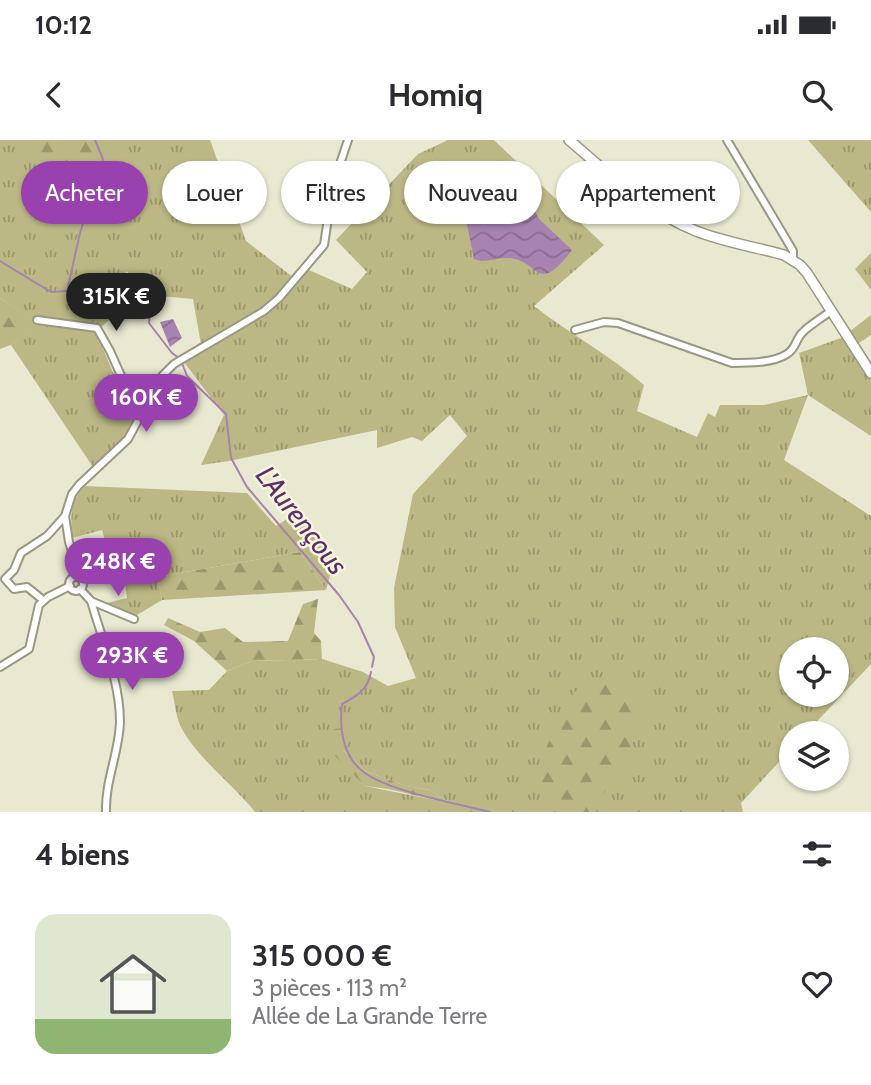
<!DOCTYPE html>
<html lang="fr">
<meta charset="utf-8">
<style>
:root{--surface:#fff;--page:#f7f7f7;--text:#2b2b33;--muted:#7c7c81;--line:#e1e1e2;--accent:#9941ae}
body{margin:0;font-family:Cabin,sans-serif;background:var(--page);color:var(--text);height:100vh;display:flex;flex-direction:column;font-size:26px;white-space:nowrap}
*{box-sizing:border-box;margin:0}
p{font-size:23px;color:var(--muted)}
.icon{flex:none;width:38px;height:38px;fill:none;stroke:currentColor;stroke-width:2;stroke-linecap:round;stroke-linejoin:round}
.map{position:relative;height:672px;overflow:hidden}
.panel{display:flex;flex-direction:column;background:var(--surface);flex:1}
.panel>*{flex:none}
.top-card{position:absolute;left:21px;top:21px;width:830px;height:63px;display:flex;gap:14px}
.tools{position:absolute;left:779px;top:497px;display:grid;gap:14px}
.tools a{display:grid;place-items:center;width:70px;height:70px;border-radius:50%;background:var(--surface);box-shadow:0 2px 5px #0004;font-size:35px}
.price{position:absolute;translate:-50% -60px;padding:0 16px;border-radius:24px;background:var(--accent);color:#fff;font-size:23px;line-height:46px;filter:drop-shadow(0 2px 4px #0008)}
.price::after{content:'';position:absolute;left:50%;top:42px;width:21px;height:16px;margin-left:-10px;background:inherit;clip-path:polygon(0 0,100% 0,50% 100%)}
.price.current{background:#222;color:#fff}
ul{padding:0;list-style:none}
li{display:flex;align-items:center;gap:21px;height:175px;padding:0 35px}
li+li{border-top:2px solid var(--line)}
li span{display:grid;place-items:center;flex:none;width:196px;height:140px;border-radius:21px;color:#555}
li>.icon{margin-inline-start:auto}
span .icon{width:84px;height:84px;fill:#fffc;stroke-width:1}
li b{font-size:30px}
h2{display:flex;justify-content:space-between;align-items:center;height:84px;padding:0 35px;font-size:30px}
.tag{padding:0 24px;border-radius:32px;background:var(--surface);box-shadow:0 2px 5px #0004;font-size:24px;line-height:63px}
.tag.current{background:var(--accent);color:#fff}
.status{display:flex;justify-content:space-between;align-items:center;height:49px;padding:0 35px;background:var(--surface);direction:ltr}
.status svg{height:19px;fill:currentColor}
header{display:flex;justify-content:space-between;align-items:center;height:91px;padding:0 35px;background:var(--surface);font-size:32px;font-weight:800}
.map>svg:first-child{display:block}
.grass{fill:url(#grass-tufts);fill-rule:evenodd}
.forest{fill:url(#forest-firs)}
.water{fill:url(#water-waves)}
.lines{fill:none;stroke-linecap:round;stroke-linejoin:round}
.stream{stroke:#a683b0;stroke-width:2}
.street-casing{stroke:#999882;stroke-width:10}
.secondary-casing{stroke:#999882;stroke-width:12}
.street{stroke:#fff;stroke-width:6}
.secondary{stroke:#fff;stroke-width:9}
.labels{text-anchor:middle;stroke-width:5;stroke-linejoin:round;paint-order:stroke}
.water-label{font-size:28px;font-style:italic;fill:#5e306a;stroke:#f7f5dd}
</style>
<div class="status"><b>10:12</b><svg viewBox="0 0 49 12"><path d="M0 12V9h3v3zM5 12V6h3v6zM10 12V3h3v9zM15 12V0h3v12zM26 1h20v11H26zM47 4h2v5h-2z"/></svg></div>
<header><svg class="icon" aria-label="back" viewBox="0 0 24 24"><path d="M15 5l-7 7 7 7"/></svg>Homiq<svg class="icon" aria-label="search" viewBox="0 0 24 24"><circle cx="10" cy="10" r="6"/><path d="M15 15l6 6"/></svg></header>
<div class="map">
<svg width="871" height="672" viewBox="0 0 871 672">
<defs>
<pattern id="grass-tufts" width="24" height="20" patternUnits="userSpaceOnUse" patternTransform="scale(1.75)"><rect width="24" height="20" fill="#bcb885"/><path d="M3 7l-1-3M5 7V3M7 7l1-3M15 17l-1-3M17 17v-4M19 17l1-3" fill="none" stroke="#9a976d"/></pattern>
<pattern id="forest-firs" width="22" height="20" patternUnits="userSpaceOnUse" patternTransform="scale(1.75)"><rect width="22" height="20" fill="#bcb885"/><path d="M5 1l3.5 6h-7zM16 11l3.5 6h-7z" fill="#9a976d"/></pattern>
<pattern id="water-waves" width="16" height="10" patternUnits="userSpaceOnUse" patternTransform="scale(1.75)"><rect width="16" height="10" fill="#a683b0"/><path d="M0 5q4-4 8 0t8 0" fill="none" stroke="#886c90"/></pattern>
</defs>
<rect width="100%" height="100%" fill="#e9e8d0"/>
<!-- grass -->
<g class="grass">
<path d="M0 0H210L246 101 298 141 309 130 352 149 367 132 336 100 418 14 448 0H494L604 105 534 166C570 194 610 215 644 245L637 271 697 297 708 273 715 277 720 265H764L808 255 799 213 841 198 871 175V195L850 209 871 240V296L808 255 784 320 871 376V524L806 593H791V609L741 663 743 672H255C232 643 200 621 182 589 176 579 175 563 172 551L209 550 227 531 252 521 322 519 363 532 388 546 416 538 395 487 394 448 413 354 467 296 450 275 422 301 412 297 377 308V290L229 321 201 325 224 275 184 222 202 210 193 159 160 156 126 131 112 177 96 192 133 280 126 296 93 327 11 205 37 183 0 158ZM791 509H836V555H791ZM326 594 367 632 406 646 430 650 450 663 365 646Z"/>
<polygon points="808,0 871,0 871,72"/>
<polygon points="871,113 871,150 855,129"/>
<path d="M85 346 247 353 276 386 290 377 314 391 335 418 326 450 300 412 157 437 162 460 137 475 103 464 127 458 125 443 118 444 102 390 72 398C71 378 69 361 85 346Z"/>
</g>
<!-- forest -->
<g class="forest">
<polygon points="23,0 103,0 103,7 85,23 78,56 38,45 39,31"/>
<polygon points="0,158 38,183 11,205 0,209"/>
<polygon points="300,412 326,450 162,460 157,437"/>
<polygon points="318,459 314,493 321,501 322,519 252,521 227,531 194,501 164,485 168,478 200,492 225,488 243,502 288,501 303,464"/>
<polygon points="612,541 649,566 631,585 630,618 589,672 553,671 538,646 543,615 570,555 589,543"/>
<polygon points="345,588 350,597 343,610 367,632 406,646 430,650 452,664 388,649 365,646 322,603 326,594 335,589"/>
</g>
<!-- water -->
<g class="water">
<path d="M503 20 513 27 539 79 572 110C535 158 541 119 507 118 496 117 484 124 474 119L467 85 490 49 508 29Z"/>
<polygon points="134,143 148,157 140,166 127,162 123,156 126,144"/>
<polygon points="173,179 182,198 170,207 160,182"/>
</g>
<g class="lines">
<!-- stream -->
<g class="stream">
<polyline points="95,0 103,19 80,93 67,151 124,168 150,170 149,183 172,213 179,218"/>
<polyline points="0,121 51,152 67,151"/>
<polyline points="182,223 187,236 226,274 231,318 247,347 339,455 358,482 374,517 372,527"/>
<path d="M371 532C368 550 357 556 342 564 339 589 343 618 365 633 389 651 459 664 490 672"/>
</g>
<!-- street casing -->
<g class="street-casing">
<g id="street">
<polyline points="727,0 786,99 793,111 793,119"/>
<polyline points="37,180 97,188 110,211 140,278"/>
<path d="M575 190 604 182 618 183 732 223C748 223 773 223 787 214 796 209 796 198 803 192 811 184 822 178 831 171"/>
<polyline points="76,437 77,427 69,402 65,376 72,354 79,345 128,299 162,236 174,224 264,171 279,158 324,105 333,45 348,0"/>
<circle cx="76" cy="444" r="7"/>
<path d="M80 449 91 461C102 500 120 541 120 582 119 613 105 641 106 672"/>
<polyline points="43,460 27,447 14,449 5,439 14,430 21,413 47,396 65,376"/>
<polyline points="91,461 134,479"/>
<polyline points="0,527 29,509 39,465 48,457 70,446"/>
</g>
</g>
<!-- secondary casing -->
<g class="secondary-casing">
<path id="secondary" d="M569 0C608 33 648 72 696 91 724 102 755 107 784 115L800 125 807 133 871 233"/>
</g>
<!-- street -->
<use href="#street" class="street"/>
<!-- secondary -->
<use href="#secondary" class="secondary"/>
</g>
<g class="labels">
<!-- water labels -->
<g class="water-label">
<text transform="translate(302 380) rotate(52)" y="10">L'Aurençous</text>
</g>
</g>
</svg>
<div class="tools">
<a><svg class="icon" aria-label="locate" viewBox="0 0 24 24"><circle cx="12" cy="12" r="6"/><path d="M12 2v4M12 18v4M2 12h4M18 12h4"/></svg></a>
<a><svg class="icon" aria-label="layers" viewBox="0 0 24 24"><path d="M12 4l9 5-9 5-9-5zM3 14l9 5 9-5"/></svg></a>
</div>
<b class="price current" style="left:116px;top:193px">315K €</b>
<b class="price" style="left:146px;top:294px">160K €</b>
<b class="price" style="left:118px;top:458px">248K €</b>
<b class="price" style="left:132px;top:552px">293K €</b>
<div class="top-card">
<a class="tag current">Acheter</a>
<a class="tag">Louer</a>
<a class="tag">Filtres</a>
<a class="tag">Nouveau</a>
<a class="tag">Appartement</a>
</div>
</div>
<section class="panel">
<h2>4 biens<svg class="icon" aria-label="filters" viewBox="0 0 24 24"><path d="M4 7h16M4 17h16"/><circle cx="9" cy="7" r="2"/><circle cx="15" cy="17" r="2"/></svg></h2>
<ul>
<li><span style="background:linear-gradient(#dfe7d0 75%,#8fb573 0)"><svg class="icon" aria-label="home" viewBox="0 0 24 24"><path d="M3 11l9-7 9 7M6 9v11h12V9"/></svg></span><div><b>315 000 €</b><p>3 pièces · 113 m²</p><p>Allée de La Grande Terre</p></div><svg class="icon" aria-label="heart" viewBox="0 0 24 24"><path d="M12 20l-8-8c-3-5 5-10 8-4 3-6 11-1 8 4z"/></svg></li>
</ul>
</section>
